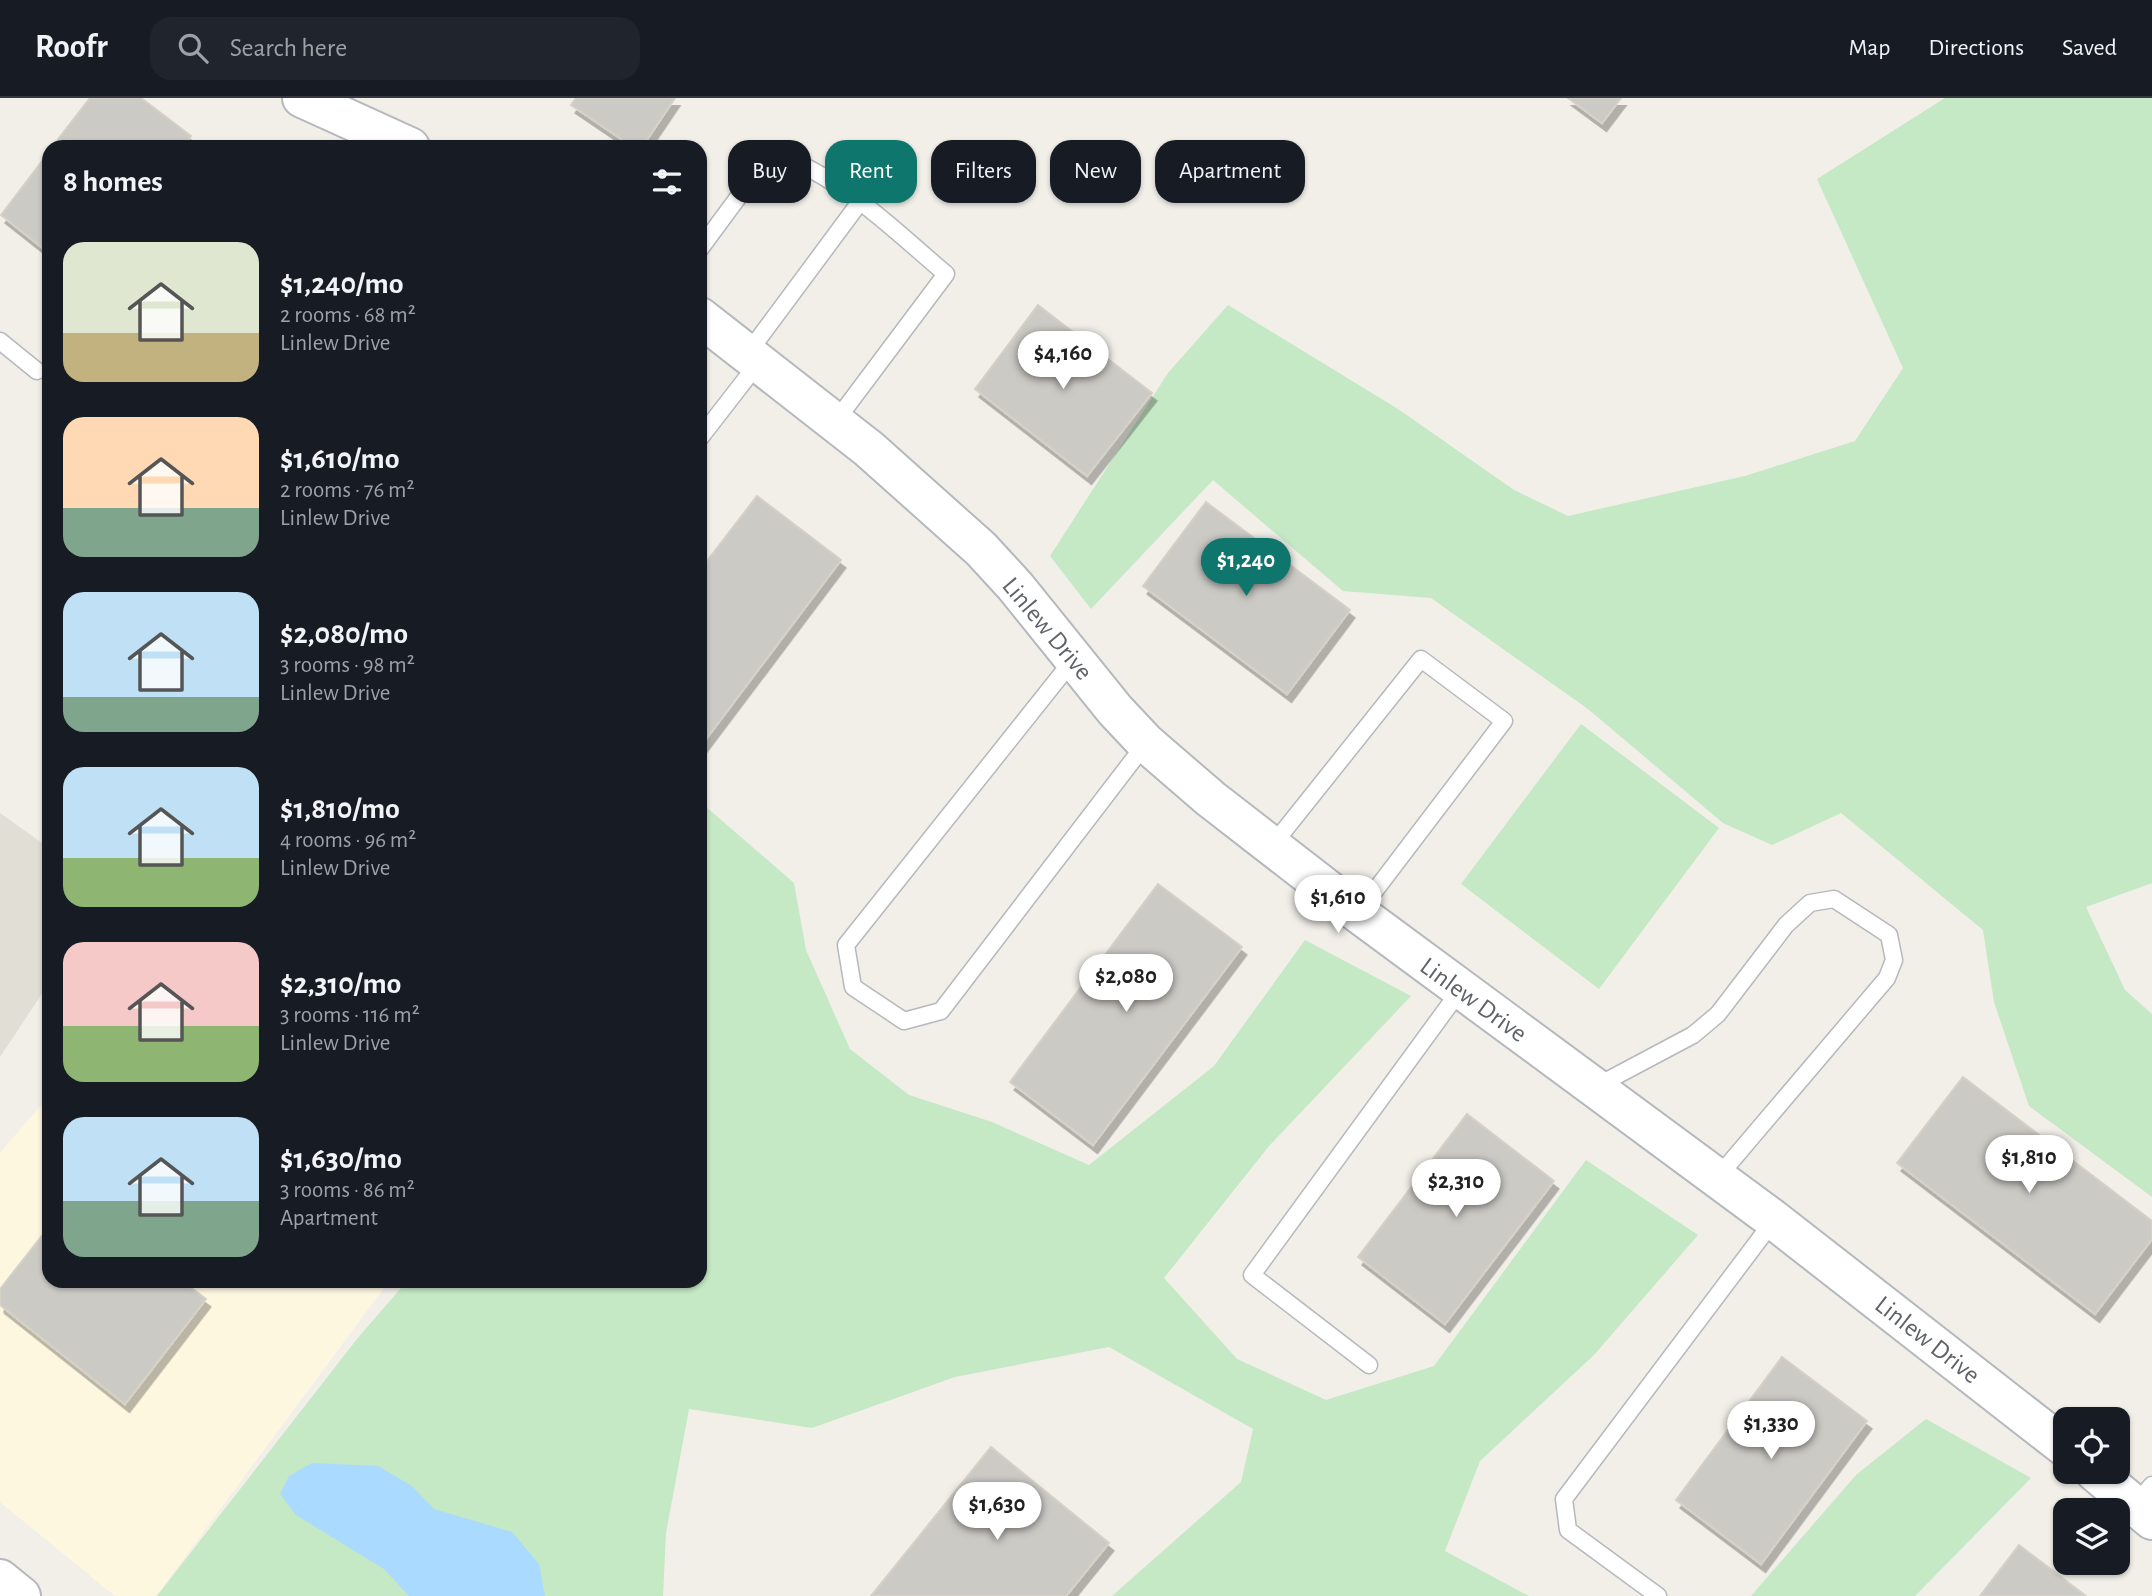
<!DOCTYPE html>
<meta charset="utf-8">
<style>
:root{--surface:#171b24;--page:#20242c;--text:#f1f3f6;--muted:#9ea1a6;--line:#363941;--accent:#0f766e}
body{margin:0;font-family:"Alegreya Sans",sans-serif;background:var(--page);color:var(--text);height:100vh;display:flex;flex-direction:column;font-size:26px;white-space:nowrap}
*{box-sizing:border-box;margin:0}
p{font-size:23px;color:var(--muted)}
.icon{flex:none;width:38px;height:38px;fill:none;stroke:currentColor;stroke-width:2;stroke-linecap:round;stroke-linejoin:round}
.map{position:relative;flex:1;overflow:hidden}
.drawer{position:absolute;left:42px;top:42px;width:665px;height:1148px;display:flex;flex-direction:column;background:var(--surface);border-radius:21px;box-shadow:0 2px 5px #0004}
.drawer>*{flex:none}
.guide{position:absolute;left:728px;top:42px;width:665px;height:63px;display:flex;gap:14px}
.controls{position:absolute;left:2053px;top:1309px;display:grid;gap:14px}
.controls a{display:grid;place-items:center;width:77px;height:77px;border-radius:14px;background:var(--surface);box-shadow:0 2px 5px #0004;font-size:35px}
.price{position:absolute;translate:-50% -60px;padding:0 16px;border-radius:24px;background:#fff;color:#222;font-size:23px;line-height:46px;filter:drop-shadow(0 2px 4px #0008)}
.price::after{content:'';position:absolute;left:50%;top:42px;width:21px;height:16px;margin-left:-10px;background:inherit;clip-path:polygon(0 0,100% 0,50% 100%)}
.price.current{background:var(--accent);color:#fff}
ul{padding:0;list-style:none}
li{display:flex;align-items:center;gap:21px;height:175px;padding:0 21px}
li span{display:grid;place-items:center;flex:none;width:196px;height:140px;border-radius:21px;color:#555}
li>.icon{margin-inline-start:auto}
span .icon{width:84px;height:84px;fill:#fffc;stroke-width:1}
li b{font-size:30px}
h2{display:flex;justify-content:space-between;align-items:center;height:84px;padding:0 21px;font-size:30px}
.pill{padding:0 24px;border-radius:21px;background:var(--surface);box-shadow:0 2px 5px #0004;font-size:24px;line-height:63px}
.pill.current{background:var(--accent);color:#fff}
header{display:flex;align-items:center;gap:42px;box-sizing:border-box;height:98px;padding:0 35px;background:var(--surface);border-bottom:2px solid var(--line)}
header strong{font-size:33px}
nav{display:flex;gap:38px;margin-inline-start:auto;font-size:24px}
.search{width:490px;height:63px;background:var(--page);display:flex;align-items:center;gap:18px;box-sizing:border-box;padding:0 24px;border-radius:21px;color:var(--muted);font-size:26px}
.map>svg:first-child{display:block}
.commercial{fill:#fef7e0}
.education{fill:#e1ded6}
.green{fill:#c5e8c5}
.water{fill:#aadaff}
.building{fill:#cccac5;stroke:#d6d1c6;stroke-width:2;filter:url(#shadow)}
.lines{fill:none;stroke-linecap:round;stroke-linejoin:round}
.service-casing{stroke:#b5b8bc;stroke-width:19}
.tertiary-casing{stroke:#b5b8bc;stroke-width:42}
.service{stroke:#fff;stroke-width:16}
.tertiary{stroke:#fff;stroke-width:38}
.labels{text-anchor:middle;stroke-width:7;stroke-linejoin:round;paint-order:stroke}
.street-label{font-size:26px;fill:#5f6368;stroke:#fff}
</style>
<header>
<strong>Roofr</strong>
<div class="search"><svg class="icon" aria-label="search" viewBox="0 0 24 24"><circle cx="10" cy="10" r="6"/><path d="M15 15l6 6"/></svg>Search here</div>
<nav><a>Map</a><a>Directions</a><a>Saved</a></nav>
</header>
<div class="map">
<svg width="2152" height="1498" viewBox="0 0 2152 1498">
<defs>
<filter id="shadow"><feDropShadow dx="4.5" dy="8" stdDeviation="0" flood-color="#0004"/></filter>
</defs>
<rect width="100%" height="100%" fill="#f1efe8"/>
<!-- commercial -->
<polygon class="commercial" points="49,998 49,1183 389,1183 156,1498 115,1498 0,1404 0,1055"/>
<!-- education -->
<polygon class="education" points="0,715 49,750 49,885 0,959"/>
<!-- green -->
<g class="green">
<polygon points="1945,0 2152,0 2152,785 2086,809 2125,892 2152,916 2152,1099 2029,1008 1994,904 1983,832 1841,715 1772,747 1723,725 1588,611 1431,500 1343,493 1213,382 1091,511 1050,458 1168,275 1228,207 1398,311 1514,392 1568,418 1745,378 1855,343 1903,270 1817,81"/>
<polygon points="1581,626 1719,730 1599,891 1461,786"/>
<polygon points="705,708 794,785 806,852 850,951 909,997 992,1024 1089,1067 1214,968 1305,842 1411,898 1269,1048 1164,1180 1237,1261 1326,1302 1434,1268 1586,1062 1698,1137 1594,1257 1480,1363 1445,1453 1529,1498 1112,1498 1241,1384 1253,1331 1109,1249 955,1279 812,1330 689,1311 666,1435 663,1498 157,1498 357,1241 407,1183 700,1183 700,710"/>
<polygon points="1926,1321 2031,1380 1915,1498 1751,1498 1856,1377"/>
</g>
<!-- water -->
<polygon class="water" points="312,1365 378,1368 412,1388 434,1411 512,1434 539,1466 545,1498 409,1498 384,1471 296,1417 280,1396 289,1378"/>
<!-- building -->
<g class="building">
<polygon points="90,0 141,0 191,38 183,49 52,49"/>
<polygon points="576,0 675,0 642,49 633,49 571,7"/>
<polygon points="1568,0 1621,0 1602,25"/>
<polygon points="49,54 49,155 1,117"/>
<polygon points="1038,207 1152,295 1087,378 975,291"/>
<polygon points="757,398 841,462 700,649 700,472"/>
<polygon points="1206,404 1350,512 1287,596 1143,488"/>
<polygon points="1158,786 1242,849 1093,1047 1010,984"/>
<polygon points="1963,979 2152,1123 2152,1141 2095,1216 1897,1065"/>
<polygon points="1467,1016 1554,1083 1445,1226 1358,1159"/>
<polygon points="49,1129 49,1183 182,1183 206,1201 125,1306 0,1207 0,1191"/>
<polygon points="1782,1259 1867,1323 1761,1466 1676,1402"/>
<polygon points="991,1349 1109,1445 1066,1498 871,1498"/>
<polygon points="2019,1447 2086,1498 1980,1498"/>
</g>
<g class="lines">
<!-- service casing -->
<g class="service-casing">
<g id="service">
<path d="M700 151 762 67 780 58C843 80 896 134 946 176L835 324"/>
<polyline points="0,243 37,273"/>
<polyline points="748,255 860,104"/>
<polyline points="700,340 759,264"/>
<polyline points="1073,562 846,847 853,889 904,923 941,913 1146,645"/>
<polyline points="1271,749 1421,561 1504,623 1358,815"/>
<polyline points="1597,988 1693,937 1718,916 1786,827 1810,805 1834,801 1889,837 1894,862 1887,880 1717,1080"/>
<polyline points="1369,1267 1252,1177 1461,891"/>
<polyline points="2135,1407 2152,1387"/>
<polyline points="1658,1498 1568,1432 1564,1401 1774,1122"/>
</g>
</g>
<!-- tertiary casing -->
<g class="tertiary-casing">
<g id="tertiary">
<polyline points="302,0 410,49"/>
<polyline points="700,219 869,351 981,451 1015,488 1115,612 1146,645 1211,701 1358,815 1774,1122 2065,1349"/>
<polyline points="2095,1374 2152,1422"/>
<polyline points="0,1481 21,1498"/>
</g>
</g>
<!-- service -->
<use href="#service" class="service"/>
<!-- tertiary -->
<use href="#tertiary" class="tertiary"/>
</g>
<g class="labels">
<!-- street labels -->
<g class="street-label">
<text transform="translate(1048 530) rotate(50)" y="9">Linlew Drive</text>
<text transform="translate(1474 901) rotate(36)" y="9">Linlew Drive</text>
<text transform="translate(1928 1241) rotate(38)" y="9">Linlew Drive</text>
</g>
</g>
</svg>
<div class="controls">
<a><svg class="icon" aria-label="locate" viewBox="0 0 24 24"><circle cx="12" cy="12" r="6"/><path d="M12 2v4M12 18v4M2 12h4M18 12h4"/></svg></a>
<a><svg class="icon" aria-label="layers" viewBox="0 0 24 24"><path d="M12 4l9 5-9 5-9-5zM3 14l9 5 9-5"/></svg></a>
</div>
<b class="price" style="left:1063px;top:293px">$4,160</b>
<b class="price current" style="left:1246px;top:500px">$1,240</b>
<b class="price" style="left:1338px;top:837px">$1,610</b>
<b class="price" style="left:1126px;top:916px">$2,080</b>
<b class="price" style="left:2029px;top:1097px">$1,810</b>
<b class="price" style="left:1456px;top:1121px">$2,310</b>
<b class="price" style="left:1771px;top:1363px">$1,330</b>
<b class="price" style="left:997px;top:1444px">$1,630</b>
<div class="guide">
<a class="pill">Buy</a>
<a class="pill current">Rent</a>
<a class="pill">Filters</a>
<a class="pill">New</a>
<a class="pill">Apartment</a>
</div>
<section class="drawer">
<h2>8 homes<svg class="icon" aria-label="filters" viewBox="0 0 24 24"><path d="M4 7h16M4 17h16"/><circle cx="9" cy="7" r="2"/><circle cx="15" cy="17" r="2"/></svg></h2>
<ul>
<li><span style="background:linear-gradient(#dfe7d0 65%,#c2b280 0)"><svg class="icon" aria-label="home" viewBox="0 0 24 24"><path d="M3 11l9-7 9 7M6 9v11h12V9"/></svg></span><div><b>$1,240/mo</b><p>2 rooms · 68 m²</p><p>Linlew Drive</p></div></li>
<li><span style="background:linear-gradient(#ffd9b3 65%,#7fa58c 0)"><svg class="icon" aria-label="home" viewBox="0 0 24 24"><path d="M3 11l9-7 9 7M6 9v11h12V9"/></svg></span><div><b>$1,610/mo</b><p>2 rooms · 76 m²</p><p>Linlew Drive</p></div></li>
<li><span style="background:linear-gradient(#bfe0f5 75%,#7fa58c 0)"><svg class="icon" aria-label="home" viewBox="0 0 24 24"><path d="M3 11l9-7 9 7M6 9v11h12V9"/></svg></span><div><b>$2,080/mo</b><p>3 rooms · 98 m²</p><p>Linlew Drive</p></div></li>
<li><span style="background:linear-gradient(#bfe0f5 65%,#8fb573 0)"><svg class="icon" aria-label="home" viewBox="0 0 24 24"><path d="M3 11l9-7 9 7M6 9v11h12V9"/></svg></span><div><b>$1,810/mo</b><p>4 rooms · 96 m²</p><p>Linlew Drive</p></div></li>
<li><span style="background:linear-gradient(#f6c9c9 60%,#8fb573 0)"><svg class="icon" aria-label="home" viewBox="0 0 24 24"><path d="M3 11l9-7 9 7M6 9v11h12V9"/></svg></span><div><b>$2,310/mo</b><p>3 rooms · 116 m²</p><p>Linlew Drive</p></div></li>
<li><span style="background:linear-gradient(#bfe0f5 60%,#7fa58c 0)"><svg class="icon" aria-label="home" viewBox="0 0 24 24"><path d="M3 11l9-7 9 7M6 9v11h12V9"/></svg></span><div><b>$1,630/mo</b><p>3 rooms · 86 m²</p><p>Apartment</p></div></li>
</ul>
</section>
</div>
